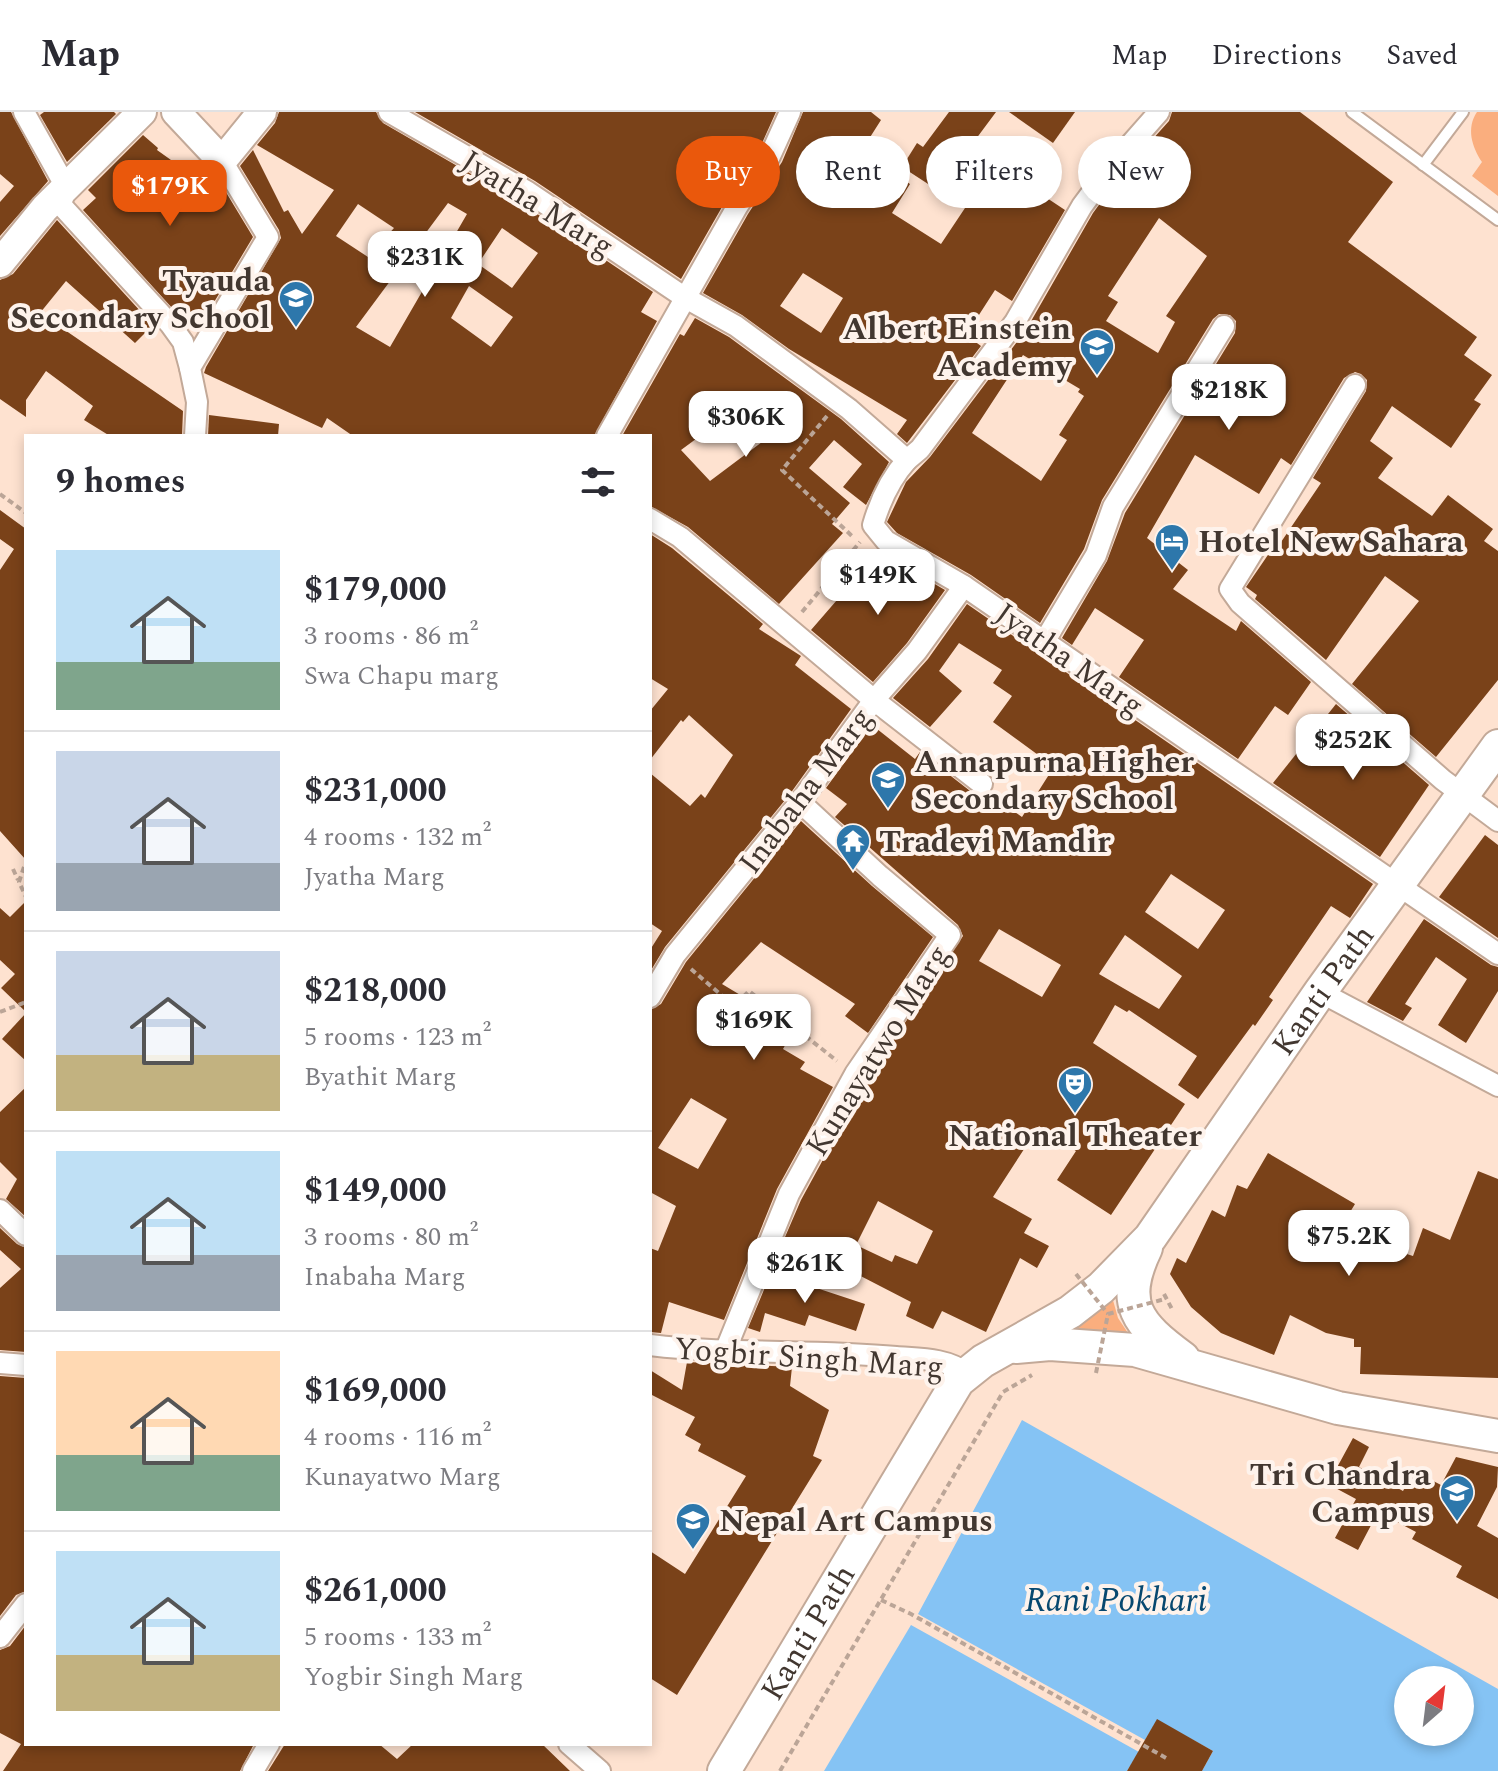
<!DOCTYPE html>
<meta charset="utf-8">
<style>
:root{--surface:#fff;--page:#f7f7f7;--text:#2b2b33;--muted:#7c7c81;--line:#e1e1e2;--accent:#ea580c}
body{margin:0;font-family:Spectral,serif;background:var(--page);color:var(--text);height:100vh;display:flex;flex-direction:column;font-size:30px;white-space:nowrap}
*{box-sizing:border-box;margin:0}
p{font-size:26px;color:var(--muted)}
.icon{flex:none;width:44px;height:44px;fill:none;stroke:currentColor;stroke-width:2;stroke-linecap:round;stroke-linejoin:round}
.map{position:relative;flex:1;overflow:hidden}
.drawer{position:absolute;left:24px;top:322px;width:628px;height:1312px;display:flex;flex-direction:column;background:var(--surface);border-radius:0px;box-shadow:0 4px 12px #0003}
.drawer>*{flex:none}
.hud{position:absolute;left:676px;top:24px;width:702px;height:72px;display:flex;gap:16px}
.needle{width:52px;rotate:28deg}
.fabs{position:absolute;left:1394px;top:1554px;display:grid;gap:16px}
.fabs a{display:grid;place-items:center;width:80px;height:80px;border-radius:50%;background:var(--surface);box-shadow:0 4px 12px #0003;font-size:40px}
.price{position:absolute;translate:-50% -68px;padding:0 18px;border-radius:16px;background:#fff;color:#222;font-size:26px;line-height:52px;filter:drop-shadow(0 2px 4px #0008)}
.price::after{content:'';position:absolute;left:50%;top:48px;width:24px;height:18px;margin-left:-12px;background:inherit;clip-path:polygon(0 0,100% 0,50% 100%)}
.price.on{background:var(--accent);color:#fff}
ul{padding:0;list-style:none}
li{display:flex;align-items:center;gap:24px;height:200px;padding:0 32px}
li+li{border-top:2px solid var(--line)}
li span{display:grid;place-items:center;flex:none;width:224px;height:160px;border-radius:0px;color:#555}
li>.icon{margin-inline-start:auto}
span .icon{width:96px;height:96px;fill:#fffc;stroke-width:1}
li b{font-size:34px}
h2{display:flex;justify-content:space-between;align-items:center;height:96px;padding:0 32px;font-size:34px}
.chip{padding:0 28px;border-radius:36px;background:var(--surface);box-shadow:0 4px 12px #0003;font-size:28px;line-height:72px}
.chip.on{background:var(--accent);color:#fff}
header{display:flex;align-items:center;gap:48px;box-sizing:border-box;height:112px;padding:0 40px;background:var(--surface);border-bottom:2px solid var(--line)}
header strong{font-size:38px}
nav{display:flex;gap:44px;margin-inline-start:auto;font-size:28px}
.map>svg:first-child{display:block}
.green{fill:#faae7e}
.water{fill:#85c3f4;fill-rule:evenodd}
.building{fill:#7a4219;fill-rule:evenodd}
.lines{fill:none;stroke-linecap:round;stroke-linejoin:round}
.lane-casing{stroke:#c3a998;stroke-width:14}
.street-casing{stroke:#c3a998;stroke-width:24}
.secondary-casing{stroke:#c3a998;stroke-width:32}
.primary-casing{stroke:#c3a998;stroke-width:36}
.path{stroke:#bba597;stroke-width:4;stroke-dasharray:6 4;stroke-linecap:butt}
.lane{stroke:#fff;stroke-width:10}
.street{stroke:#fff;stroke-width:20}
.secondary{stroke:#fff;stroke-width:28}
.primary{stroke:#fff;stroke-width:32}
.path-bridge{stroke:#bba597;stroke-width:4;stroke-dasharray:6 4;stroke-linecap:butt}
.labels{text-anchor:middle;stroke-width:8;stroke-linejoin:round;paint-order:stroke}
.street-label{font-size:32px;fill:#423730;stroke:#fef3ec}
.poi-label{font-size:32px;font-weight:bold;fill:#423730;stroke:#fef3ec;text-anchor:start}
.water-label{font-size:34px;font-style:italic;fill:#07486f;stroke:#fef3ec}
</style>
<header>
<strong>Map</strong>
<nav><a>Map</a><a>Directions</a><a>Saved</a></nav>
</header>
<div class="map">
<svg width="1498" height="1659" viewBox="0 0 1498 1659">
<rect width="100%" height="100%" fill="#fee2d0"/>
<!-- green -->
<g class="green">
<path d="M1477 0H1498V84L1472 64 1482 50C1472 35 1466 16 1477 0Z"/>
<polygon points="1111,1181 1118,1206 1130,1224 1076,1216 1076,1214"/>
</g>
<!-- water -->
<g class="water">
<path d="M1022 1308 1498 1577V1659H1202L1213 1639 1157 1608 1145 1628 918 1502ZM1408 1568H1460V1620H1408Z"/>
<polygon points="911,1513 1139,1640 1127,1659 824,1659"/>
</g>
<!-- building -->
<g class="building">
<polygon points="0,0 11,0 48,69 0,124 0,90 14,74 0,62"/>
<polygon points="44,0 114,0 116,2 67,50 40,3"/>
<path d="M279 0H376L383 11 521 91 653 180 641 200 657 209 594 324H353L327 306 322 316 204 261 206 255 281 126 279 118 240 54 253 38 284 100 288 98 302 122 334 78 257 33 275 11ZM448 91 467 102 390 235 356 215ZM358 92 394 116 368 145 336 124ZM502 116 538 141 512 176 478 152ZM469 174 513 205 491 235 451 206Z"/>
<polygon points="415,0 776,0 759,38 726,88 681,167 535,69"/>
<path d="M803 0H871L881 8 860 41 910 72 892 101 941 132 965 96 902 55 917 31 923 35 949 0H996L970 35 1065 98 1012 189 995 178 966 223 981 234 907 331 897 322 907 308 789 237 742 203 703 181 748 102 782 50ZM803 161 843 186 821 221 780 194Z"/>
<polygon points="1009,0 1075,0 1053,31"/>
<path d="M1172 0H1300L1393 70 1348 130 1477 225 1464 243 1492 263 1474 288 1481 292 1451 336 1392 294 1370 329 1393 346 1378 366 1432 404 1448 383 1493 417 1484 429 1498 439V568L1436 645 1352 572 1419 489 1385 464 1326 548 1255 487 1257 483 1246 475 1272 437 1275 439 1321 371 1313 366 1366 279 1367 268 1361 262 1355 260 1344 266 1291 353 1281 346 1259 382 1195 343 1147 426 1188 458 1173 477 1236 519 1241 509 1311 570 1288 603 1275 594 1238 647 1119 565 1144 528 1095 496 1072 533 1062 526 1107 449 1125 401 1235 221 1236 209 1230 203 1219 202 1213 207 1102 388 1084 437 1040 511 971 463 897 421 887 410 906 370 930 345 1026 218 1093 101 1124 59 1169 9ZM1159 106 1207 144 1166 204 1175 210 1158 241 1106 209 1118 190 1108 184ZM1023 243 1080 277 1078 280 1084 284 1059 323 1067 328 1041 369 972 321Z"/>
<polygon points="143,23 158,36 157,38 178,53 218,76 221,72 253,125 198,217 183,208 83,98 96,86 88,78"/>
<polygon points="57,108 153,213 135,231 66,169 40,201 183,299 182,324 110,324 84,308 93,294 46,259 26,288 26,305 0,287 0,168 13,162"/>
<path d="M695 206 729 225 841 307 889 350 866 393 843 375 862 352 834 328 809 356 850 391 832 412 843 421 779 492 688 415 650 394V324H622L680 222 684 224ZM742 293 770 324 710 369 681 338Z"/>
<polygon points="209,303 279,312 278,324 208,324"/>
<polygon points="0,398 26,417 26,748 0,719 0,458 14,437 0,427"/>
<polygon points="650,422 672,436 763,512 759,517 801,544 795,553 851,597 790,682 665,835 650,860 650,838 662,819 650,811 650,661 690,694 701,682 705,686 733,643 689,603 683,610 681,608 650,648 650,599 668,577 650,566"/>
<polygon points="883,442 945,478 907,531 873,570 811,518 850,473 859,480"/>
<path d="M967 492 1373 772 1350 806 1331 794 1269 885 1273 888 1255 914 1253 912 1198 987 1178 973 1197 944 1129 898 1127 900 1115 893 1093 931 1185 992 1111 1103 1057 1068 1076 1039 1039 1014 993 1085 1032 1107 1024 1121 1049 1134 1037 1156 1020 1146 986 1220 942 1199 933 1217 906 1204 911 1190 785 1125 801 1088 866 969 963 824 958 813 835 705 847 692 826 676 872 613 915 647 920 640 974 682 981 685 990 682 1022 705 1050 661 1041 655 1045 648 993 610 1012 584 993 571 1002 558 959 531 939 559 962 579 930 615 893 586 928 547ZM1171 762 1225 798 1198 837 1145 800ZM999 817 1061 853 1042 885 979 849ZM1125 823 1182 864 1159 897 1099 862ZM878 1089 933 1119 917 1152 895 1143 892 1150 856 1133Z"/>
<polygon points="1336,592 1429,673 1380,745 1273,671"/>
<path d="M801 709 872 774 933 825 868 921 845 904 855 892 761 830 722 872 780 907 773 919 788 928 783 937 805 950 800 957 833 975 777 1077 724 1208 669 1190 661 1221 650 1220V1136L658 1139 676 1094 650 1080V898L661 892 686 850ZM691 986 727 1007 698 1057 658 1036Z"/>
<polygon points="1485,723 1498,733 1498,826 1439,785"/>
<polygon points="26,789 26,900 1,876 15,862 0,848 0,796 10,805"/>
<polygon points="1424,807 1491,853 1498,855 1498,879 1466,931 1438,913 1467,867 1436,845 1405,892 1412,896 1403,909 1367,890"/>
<polygon points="26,901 26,949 2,927"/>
<polygon points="26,975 26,1105 6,1087 17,1067 0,1050 0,1000"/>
<polygon points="1268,1041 1355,1092 1338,1120 1413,1144 1423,1116 1450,1128 1478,1059 1498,1067 1498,1266 1360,1262 1361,1235 1354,1235 1354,1227 1326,1221 1290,1203 1274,1243 1221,1221 1191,1195 1170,1162 1177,1146 1186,1151 1212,1098 1225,1105 1237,1073 1247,1077"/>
<polygon points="0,1116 17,1132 26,1136 26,1240 0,1238 0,1176 21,1157 0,1138"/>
<polygon points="771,1161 865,1192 856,1219 809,1203 805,1214 765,1201 760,1220 748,1216"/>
<polygon points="687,1250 792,1255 790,1274 829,1298 813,1344 822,1348 677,1583 650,1566 650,1439 685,1462 746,1364 698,1339 701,1332 685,1323 695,1305 650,1282 650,1258 682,1278"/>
<polygon points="0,1264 26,1266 26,1479 16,1483 0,1504"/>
<polygon points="1353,1326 1369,1335 1359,1355 1403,1379 1414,1359 1441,1373 1456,1345 1498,1355 1497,1375 1477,1414 1498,1426 1498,1487 1456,1465 1462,1454 1412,1427 1416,1420 1378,1400 1358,1438 1335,1426 1356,1387 1328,1372"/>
<polygon points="26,1513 26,1632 254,1632 240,1659 3,1659 21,1632 0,1621 0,1538 10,1534"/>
<polygon points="1157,1607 1213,1639 1202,1659 1127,1659"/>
<polygon points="285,1632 379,1632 397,1647 413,1632 542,1632 570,1659 268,1659"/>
</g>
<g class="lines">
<!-- lane casing -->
<g class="lane-casing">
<g id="lane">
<polyline points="1352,0 1498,108"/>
<polyline points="1423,53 1463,0"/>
</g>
</g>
<!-- street casing -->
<g class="street-casing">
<g id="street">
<polyline points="24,0 66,75 61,93 170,212 183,230 190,256"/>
<path d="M389 0 528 80 684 185 736 214 849 297 907 348C890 367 880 389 873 413L886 429 964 474 1498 842"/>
<polyline points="1355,273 1230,477 1240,491 1443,668 1498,709"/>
<polyline points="195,324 197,290 190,256 268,125 222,49"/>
<polyline points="607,324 737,95 770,44 790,0"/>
<polyline points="907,348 920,337 1015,210 1082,94 1114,51 1159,0"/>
<polyline points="650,407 680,425 874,588 982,672"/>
<polyline points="1044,530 1096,443 1113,395 1224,214"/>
<polyline points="1320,880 1498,974"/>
<polyline points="650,885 675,843 800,690 874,588 917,539 964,474"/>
<polyline points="0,1098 26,1123"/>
<path d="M650 1233C731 1243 814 1237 896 1245 920 1247 946 1246 966 1261"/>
<polyline points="726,1237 789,1082 855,962 950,823 880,764 800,690"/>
<polyline points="0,1251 26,1253"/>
<polyline points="0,1525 26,1492"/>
<polyline points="569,1632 600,1659"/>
<polyline points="253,1659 269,1632"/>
</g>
</g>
<!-- secondary casing -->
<g class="secondary-casing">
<g id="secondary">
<polyline points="176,0 222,49 262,0"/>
<polyline points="0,151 45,96 142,0"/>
</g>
</g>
<!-- primary casing -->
<g class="primary-casing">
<g id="primary">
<path d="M1146 1136C1119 1192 1137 1212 1183 1246"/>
<polyline points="1016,1235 1050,1232 1135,1238 1338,1296 1498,1324"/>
<path id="s1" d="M724 1659 958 1269 983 1249 1070 1200 1101 1176 1150 1126 1320 880 1498 634"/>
</g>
</g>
<!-- path -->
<g class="path">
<polyline points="827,304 782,358 853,425"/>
<polyline points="0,382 26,401"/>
<polyline points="802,500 860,430"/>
<polyline points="24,755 19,770 26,785"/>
<polyline points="13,757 18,768"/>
<polyline points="691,857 734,894 749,879 837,949"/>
<polyline points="0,900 26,890"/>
<polyline points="1164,1182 1173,1199"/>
<polyline points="881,1488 911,1502 1166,1646"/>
<polyline points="780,1659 1003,1280 1032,1263"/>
</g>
<!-- lane -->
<use href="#lane" class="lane"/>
<!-- street -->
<use href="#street" class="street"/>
<!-- secondary -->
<use href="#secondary" class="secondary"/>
<!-- primary -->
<use href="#primary" class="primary"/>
<!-- path-bridge -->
<g class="path-bridge">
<polyline points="1076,1162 1108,1202"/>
<polyline points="1096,1261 1108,1202 1165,1187"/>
</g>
</g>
<!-- icons -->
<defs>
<g id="school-pin" transform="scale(1.8)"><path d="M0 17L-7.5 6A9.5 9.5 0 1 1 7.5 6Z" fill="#2d77ab" stroke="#fef3ec"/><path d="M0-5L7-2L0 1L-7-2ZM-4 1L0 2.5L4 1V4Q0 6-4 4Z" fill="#fff"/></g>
<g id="hotel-pin" transform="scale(1.8)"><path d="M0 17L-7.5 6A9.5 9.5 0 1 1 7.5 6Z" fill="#2d77ab" stroke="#fef3ec"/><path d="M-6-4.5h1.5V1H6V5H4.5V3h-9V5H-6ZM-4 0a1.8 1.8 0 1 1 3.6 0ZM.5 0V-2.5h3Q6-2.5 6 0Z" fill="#fff"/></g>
<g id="temple-pin" transform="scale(1.8)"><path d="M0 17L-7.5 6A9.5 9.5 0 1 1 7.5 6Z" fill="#2d77ab" stroke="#fef3ec"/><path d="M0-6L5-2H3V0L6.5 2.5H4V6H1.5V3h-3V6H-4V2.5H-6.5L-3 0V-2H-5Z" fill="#fff"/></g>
<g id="theatre-pin" transform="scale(1.8)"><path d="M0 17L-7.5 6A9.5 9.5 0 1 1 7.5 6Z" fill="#2d77ab" stroke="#fef3ec"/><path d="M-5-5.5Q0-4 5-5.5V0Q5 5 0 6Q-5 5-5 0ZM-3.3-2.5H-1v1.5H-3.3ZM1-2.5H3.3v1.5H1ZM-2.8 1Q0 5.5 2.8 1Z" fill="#fff"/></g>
<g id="university-pin" transform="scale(1.8)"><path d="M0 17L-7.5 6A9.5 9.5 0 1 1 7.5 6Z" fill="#2d77ab" stroke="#fef3ec"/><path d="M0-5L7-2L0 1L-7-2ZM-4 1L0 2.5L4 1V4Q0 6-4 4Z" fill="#fff"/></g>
</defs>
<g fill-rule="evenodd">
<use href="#school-pin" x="296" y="186"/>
<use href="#school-pin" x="1097" y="234"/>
<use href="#hotel-pin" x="1172" y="429"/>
<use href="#school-pin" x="888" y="667"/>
<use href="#temple-pin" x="853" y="729"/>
<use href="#theatre-pin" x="1075" y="972"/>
<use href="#university-pin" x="1457" y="1380"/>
<use href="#university-pin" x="693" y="1408"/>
</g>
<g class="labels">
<!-- street labels -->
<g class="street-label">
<text transform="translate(538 91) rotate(32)" y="11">Jyatha Marg</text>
<text transform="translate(1070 547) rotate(35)" y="11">Jyatha Marg</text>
<text transform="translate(805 678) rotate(-53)" y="11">Inabaha Marg</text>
<text dy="11" stroke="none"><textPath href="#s1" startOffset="998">Kanti Path</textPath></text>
<text transform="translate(877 938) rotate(-58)" y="11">Kunayatwo Marg</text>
<text transform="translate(809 1245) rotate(4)" y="11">Yogbir Singh Marg</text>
<text dy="11" stroke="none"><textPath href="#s1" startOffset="162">Kanti Path</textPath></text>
</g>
<!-- poi labels -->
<g class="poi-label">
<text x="270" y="179" text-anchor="end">Tyauda<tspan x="270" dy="37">Secondary School</tspan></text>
<text x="1071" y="227" text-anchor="end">Albert Einstein<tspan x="1071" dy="37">Academy</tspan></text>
<text x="1198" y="440">Hotel New Sahara</text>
<text x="914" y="660">Annapurna Higher<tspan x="914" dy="37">Secondary School</tspan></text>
<text x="879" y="740">Tradevi Mandir</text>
<text x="1075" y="1034" text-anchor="middle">National Theater</text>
<text x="1431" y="1373" text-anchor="end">Tri Chandra<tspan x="1431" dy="37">Campus</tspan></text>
<text x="719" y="1419">Nepal Art Campus</text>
</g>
<!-- water labels -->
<g class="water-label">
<text x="1116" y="1499">Rani Pokhari</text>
</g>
</g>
</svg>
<div class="fabs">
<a><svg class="needle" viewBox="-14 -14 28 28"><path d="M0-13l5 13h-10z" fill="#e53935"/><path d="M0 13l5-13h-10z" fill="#7c7c81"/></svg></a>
</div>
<b class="price on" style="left:170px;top:116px">$179K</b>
<b class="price" style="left:425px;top:187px">$231K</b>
<b class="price" style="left:1229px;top:320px">$218K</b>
<b class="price" style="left:746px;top:347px">$306K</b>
<b class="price" style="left:878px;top:505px">$149K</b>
<b class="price" style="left:1353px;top:670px">$252K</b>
<b class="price" style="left:754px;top:950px">$169K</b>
<b class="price" style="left:1349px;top:1166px">$75.2K</b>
<b class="price" style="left:805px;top:1193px">$261K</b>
<div class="hud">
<a class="chip on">Buy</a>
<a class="chip">Rent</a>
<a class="chip">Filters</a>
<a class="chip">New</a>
</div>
<section class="drawer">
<h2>9 homes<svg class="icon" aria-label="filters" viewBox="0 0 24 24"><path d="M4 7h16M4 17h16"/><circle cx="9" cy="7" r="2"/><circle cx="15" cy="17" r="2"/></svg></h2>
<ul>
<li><span style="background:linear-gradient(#bfe0f5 70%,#7fa58c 0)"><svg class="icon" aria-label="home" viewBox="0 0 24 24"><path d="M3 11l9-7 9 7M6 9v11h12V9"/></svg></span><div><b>$179,000</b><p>3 rooms · 86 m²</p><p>Swa Chapu marg</p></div></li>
<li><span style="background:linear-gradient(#c9d6e8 70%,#9aa5b1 0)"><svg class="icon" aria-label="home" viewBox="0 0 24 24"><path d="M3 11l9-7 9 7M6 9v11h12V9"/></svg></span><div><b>$231,000</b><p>4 rooms · 132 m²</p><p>Jyatha Marg</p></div></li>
<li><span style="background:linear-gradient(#c9d6e8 65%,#c2b280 0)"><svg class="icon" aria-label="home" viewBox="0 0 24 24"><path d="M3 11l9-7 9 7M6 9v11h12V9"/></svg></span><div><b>$218,000</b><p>5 rooms · 123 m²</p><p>Byathit Marg</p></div></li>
<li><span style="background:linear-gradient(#bfe0f5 65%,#9aa5b1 0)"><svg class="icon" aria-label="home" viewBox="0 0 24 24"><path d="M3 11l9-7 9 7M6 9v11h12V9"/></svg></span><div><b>$149,000</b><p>3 rooms · 80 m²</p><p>Inabaha Marg</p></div></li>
<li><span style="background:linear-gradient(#ffd9b3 65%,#7fa58c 0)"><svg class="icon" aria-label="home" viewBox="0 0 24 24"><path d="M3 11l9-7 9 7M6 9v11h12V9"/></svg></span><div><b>$169,000</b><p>4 rooms · 116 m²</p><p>Kunayatwo Marg</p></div></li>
<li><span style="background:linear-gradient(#bfe0f5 65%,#c2b280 0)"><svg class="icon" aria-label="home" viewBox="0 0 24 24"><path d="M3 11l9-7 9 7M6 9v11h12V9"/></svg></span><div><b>$261,000</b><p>5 rooms · 133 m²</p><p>Yogbir Singh Marg</p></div></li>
</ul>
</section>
</div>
